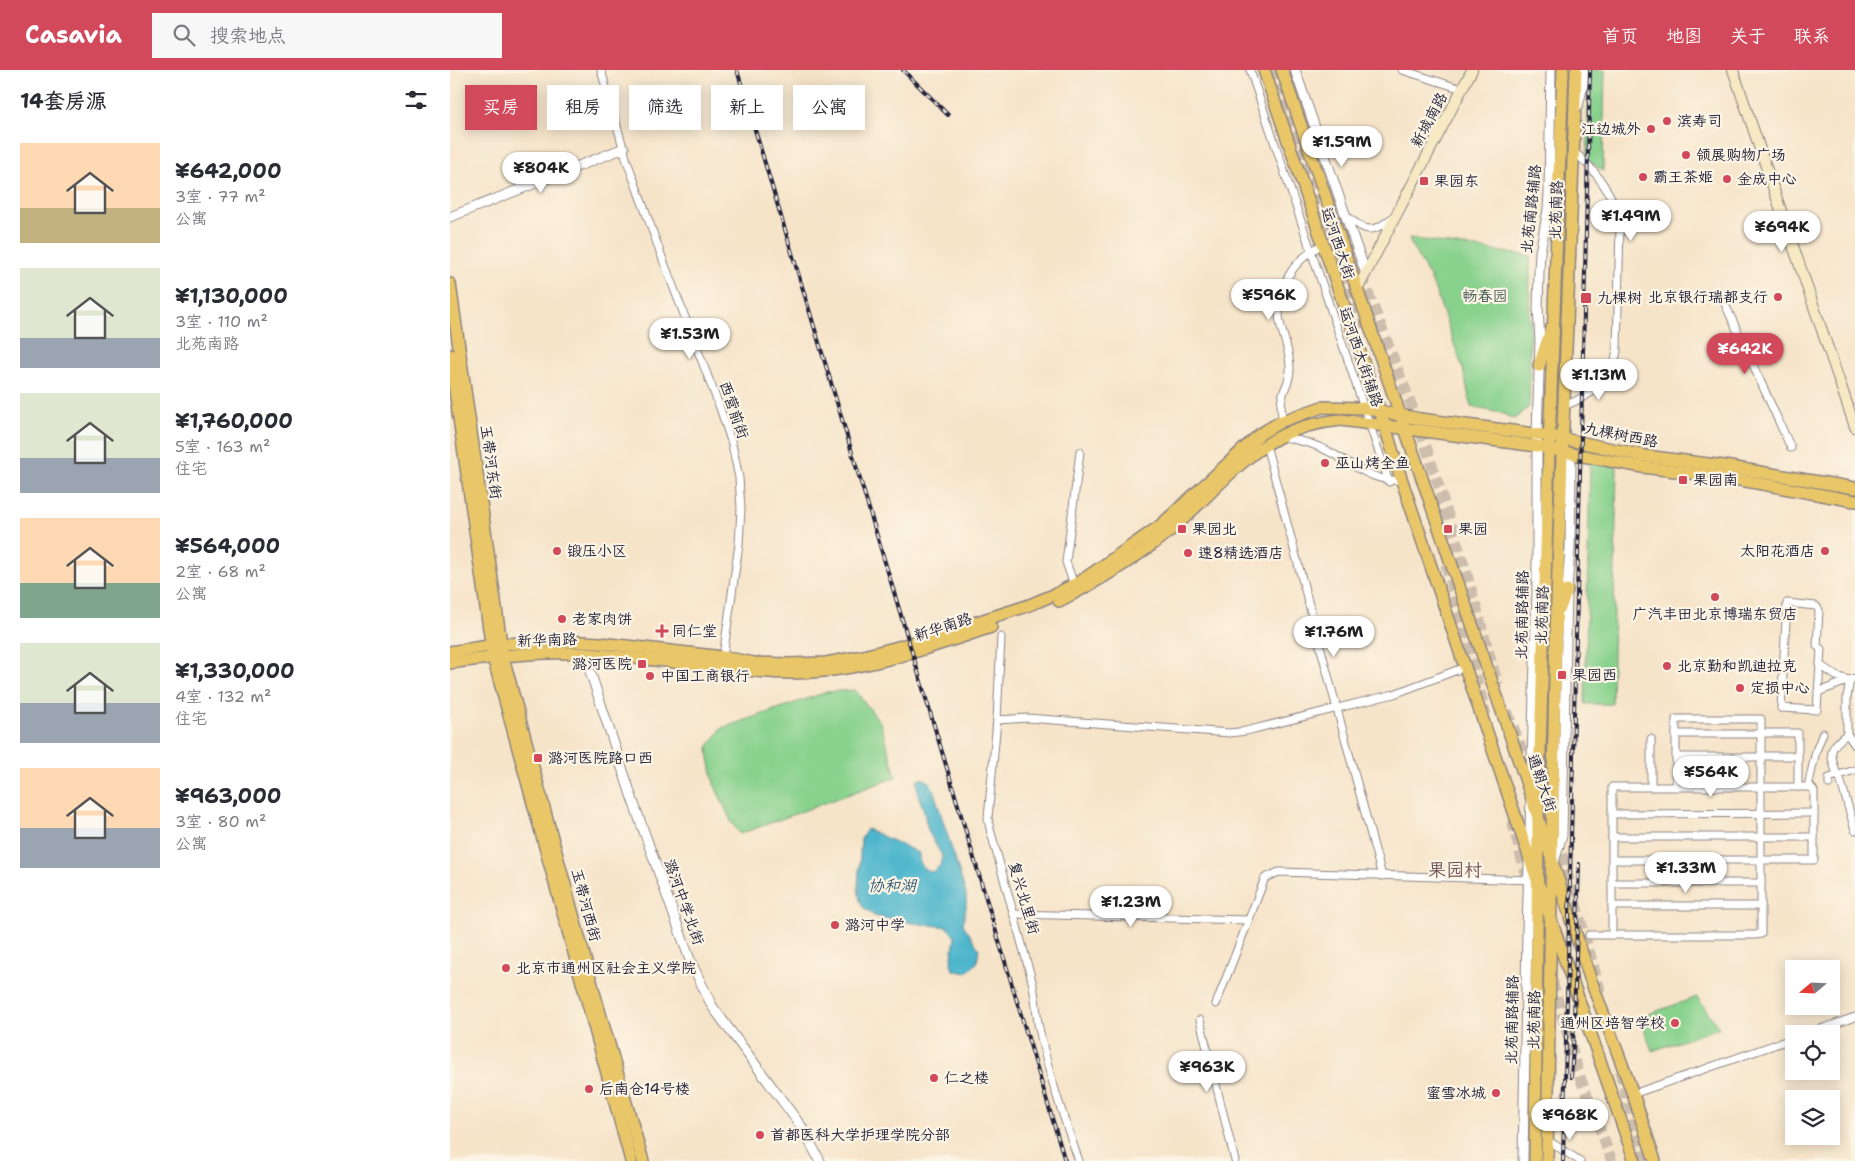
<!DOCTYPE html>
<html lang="zh">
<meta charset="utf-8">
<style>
:root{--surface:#fff;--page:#f7f7f7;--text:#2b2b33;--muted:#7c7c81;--accent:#d1495b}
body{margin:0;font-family:"Shantell Sans","LXGW WenKai TC",sans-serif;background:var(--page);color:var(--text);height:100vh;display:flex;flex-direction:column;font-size:19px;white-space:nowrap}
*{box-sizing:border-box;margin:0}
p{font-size:16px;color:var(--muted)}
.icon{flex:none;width:28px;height:28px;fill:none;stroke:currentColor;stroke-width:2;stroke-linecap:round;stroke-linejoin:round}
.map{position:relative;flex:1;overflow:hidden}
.details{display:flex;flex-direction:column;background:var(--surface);width:450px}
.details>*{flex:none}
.top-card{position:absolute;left:15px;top:15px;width:475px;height:45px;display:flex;gap:10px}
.needle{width:32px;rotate:251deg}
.controls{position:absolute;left:1335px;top:890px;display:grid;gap:10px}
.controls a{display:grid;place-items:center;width:55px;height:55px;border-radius:0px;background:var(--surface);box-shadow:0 2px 12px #0003;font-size:25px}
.price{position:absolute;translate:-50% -42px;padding:0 11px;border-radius:18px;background:#fff;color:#222;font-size:16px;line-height:32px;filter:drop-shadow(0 1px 2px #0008)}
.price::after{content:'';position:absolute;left:50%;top:30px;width:15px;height:11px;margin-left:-8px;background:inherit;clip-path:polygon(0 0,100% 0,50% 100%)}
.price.current{background:var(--accent);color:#fff}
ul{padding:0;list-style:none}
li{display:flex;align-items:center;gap:15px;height:125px;padding:0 20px}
li span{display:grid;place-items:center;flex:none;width:140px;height:100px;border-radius:0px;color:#555}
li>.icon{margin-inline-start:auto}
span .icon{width:60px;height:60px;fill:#fffc;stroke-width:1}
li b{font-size:21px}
h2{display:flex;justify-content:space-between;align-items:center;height:60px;padding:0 20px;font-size:21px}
.chip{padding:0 18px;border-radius:0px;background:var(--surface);box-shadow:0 2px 12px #0003;font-size:18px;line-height:45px}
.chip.current{background:var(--accent);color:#fff}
header{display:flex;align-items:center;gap:30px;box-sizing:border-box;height:70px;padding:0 25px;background:var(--accent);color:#fff}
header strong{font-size:24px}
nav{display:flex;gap:28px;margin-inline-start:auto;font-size:18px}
.search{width:350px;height:45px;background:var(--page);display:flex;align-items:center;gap:12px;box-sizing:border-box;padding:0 18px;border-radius:0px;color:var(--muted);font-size:19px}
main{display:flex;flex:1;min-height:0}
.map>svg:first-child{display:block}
.green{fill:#89d28e;stroke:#567a64}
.water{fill:#4eb6cc;stroke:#386c84}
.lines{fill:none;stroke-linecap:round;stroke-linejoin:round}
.trunk-tunnel{stroke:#ccbdad;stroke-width:11;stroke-dasharray:11 5.5;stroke-linecap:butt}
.minor-casing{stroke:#8c8382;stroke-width:9}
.tertiary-casing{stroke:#8c8382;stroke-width:11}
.secondary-casing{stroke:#8c8382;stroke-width:12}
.primary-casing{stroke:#8c8382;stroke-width:14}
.trunk-casing{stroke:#8c8382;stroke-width:14}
.minor{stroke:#fff;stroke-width:7}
.tertiary{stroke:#fff;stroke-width:9}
.secondary{stroke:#f6e9c3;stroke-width:10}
.primary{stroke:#e9c769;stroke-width:11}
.trunk{stroke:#e9c769;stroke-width:11}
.rail-casing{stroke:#22223b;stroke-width:4}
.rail{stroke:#fcf5e5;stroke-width:2;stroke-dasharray:5.5;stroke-linecap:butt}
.poi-dot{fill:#d1495b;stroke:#fcf5e5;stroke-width:2}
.labels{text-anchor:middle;stroke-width:4.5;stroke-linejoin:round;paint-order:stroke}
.street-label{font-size:15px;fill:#22223b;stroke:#fcf5e5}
.poi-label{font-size:15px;fill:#22223b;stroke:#fcf5e5;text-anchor:start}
.park-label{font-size:15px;fill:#415754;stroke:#fcf5e5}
.water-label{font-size:16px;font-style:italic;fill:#345d75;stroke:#fcf5e5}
.quarter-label{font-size:18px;fill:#6c4f54;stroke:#fcf5e5}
</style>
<header>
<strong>Casavia</strong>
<div class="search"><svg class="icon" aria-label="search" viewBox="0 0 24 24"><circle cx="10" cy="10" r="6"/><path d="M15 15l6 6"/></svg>搜索地点</div>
<nav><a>首页</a><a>地图</a><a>关于</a><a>联系</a></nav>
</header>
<main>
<section class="details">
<h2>14套房源<svg class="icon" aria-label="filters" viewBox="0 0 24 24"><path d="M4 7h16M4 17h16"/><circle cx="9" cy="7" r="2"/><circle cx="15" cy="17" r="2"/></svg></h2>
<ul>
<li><span style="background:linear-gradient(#ffd9b3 65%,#c2b280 0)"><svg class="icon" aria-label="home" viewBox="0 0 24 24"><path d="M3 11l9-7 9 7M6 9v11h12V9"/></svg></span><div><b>¥642,000</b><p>3室 · 77 m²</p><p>公寓</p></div></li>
<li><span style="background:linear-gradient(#dfe7d0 70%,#9aa5b1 0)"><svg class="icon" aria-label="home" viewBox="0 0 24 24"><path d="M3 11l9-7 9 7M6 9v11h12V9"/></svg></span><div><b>¥1,130,000</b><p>3室 · 110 m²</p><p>北苑南路</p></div></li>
<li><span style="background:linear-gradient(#dfe7d0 65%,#9aa5b1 0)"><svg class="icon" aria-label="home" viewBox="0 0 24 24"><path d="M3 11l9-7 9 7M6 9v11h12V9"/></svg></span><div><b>¥1,760,000</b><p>5室 · 163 m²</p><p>住宅</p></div></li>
<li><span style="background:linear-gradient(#ffd9b3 65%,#7fa58c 0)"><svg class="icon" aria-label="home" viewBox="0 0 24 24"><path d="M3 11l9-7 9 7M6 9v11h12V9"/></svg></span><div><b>¥564,000</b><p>2室 · 68 m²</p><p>公寓</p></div></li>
<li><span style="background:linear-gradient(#dfe7d0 60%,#9aa5b1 0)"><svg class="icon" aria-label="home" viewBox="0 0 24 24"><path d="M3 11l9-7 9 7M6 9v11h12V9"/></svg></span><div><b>¥1,330,000</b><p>4室 · 132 m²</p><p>住宅</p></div></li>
<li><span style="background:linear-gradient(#ffd9b3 60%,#9aa5b1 0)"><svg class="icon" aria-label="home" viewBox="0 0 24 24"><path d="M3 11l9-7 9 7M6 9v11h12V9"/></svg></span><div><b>¥963,000</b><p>3室 · 80 m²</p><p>公寓</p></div></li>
</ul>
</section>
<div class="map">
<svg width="1405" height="1091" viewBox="0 0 1405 1091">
<rect width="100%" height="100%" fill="#fcf5e5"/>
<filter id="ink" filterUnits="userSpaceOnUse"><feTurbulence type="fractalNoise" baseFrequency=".02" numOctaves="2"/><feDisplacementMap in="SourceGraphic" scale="10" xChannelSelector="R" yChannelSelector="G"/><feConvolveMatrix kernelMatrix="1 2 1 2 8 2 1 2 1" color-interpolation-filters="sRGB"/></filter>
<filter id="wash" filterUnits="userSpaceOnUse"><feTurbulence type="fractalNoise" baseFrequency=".0096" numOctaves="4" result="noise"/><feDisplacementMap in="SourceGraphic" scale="20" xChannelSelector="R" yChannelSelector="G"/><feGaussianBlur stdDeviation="1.12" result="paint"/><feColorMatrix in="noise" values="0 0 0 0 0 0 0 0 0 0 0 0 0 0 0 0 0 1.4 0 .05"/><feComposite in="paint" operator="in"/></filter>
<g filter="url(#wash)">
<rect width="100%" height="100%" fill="#f6e4c9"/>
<!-- green -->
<g class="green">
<polygon points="1139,0 1155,0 1153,101 1137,90"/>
<path d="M959 168 1080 186C1079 237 1081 287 1079 337L1064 349 1051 343 1021 337 1013 299 986 222 979 205 963 179Z"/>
<polygon points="1140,391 1167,396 1162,634 1135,634"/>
<polygon points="405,620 430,652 446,707 290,764 282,753 264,714 259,688 258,677 272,658 377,622"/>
<polygon points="1247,927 1269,958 1202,981 1190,947"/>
</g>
<!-- water -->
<path class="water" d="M472 708 480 712 484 722 516 824V837L513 854 529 879 527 893 516 903 503 900 501 893 505 867 497 857 462 853 424 846 413 837 410 831 408 817 411 769 417 759 469 783C469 794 471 799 482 802L490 796 492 786 478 761 473 738 468 725 467 711Z"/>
</g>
<g filter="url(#ink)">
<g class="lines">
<!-- trunk-tunnel -->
<g class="trunk-tunnel">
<polyline points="821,0 877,157 915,257"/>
<polyline points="882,129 969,355 1016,501 1048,615"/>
<polyline points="996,494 1036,645"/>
<polyline points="1057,641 1083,708"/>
<polyline points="1088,723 1112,785 1152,927"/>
<polyline points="1062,750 1078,815"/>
<polyline points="1089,860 1098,895"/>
<polyline points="1102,911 1130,1007 1162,1091"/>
<polyline points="1170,1001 1182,1049 1195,1091"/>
</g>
<!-- minor casing -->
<g class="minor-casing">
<g id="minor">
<polyline points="151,0 177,91 213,190 270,338 282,374 289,408 291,439 289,474 273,587"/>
<polyline points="800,0 939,412"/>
<polyline points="952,0 1012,19"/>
<path d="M896 145C915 163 924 164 944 146"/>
<polyline points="1270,223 1341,378"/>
<path d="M1114 336C1142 325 1163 312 1167 280L1170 154C1165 126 1145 99 1123 81"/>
<path d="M832 351C832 344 830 334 832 328 834 317 841 311 840 298 840 284 835 271 831 257 825 234 833 207 851 190 857 184 865 179 872 174"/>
<path d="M830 366C841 369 853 371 864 375 894 385 919 414 952 410"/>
<polyline points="816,375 932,806"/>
<polyline points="624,515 616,492 630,382"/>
<polygon points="1337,533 1366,536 1369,540 1367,576 1371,579 1367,640 1331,638"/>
<path d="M551 567 547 650 538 748 540 759 581 907C585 922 586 937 588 953 597 1000 613 1046 629 1091"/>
<polyline points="1370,595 1386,606 1399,610"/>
<polyline points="1400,610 1397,627 1397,664 1405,675"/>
<polyline points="1368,622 1405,608"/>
<polyline points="547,650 577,648 780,663 796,661 944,624 1015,597"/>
<polyline points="1311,663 1348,663 1348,717"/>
<polyline points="1226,664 1311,664"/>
<polyline points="1201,669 1201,717"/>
<polyline points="1311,686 1348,686"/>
<polyline points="1226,687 1311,687"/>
<path d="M1387 705C1380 683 1377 679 1397 664"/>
<polyline points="1389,705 1405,760"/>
<polyline points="1379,714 1379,708 1405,700"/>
<polyline points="1358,717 1366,681 1373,663"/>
<polyline points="1162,744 1364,743"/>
<polyline points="1162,767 1364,767"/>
<polyline points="1162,790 1364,790 1364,721 1361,717 1162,717 1162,865"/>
<polyline points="1162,813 1311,813"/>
<polyline points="1162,836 1311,836"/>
<polyline points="564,844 799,850"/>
<polyline points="1139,865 1305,865 1311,864 1311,649 1226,649 1226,717"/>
<polyline points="766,934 815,808 829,802 1083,810"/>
<polyline points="750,950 785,1091"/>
<polyline points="1356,964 1405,947"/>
<polyline points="1183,1024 1344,968"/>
<polyline points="1097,1070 1130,1091"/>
</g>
</g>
<!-- tertiary casing -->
<g class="tertiary-casing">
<g id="tertiary">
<polyline points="845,0 916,204"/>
<polyline points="1128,36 1133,15 1134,0"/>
<polyline points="0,147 174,78"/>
<polyline points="134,583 183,731 240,890 262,936 351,1056 370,1091"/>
<polyline points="1104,792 1112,765 1117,520 1120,478 1121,392 1111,381"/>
<polyline points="1073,1091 1077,861 1087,521 1087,364 1090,271 1088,239 1089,202 1090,182 1098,140 1099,123 1101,0"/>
</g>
</g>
<!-- secondary casing -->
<g class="secondary-casing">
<g id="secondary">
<polyline points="1283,0 1405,357"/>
<polyline points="907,220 1022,0"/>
</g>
</g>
<!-- primary casing -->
<g class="primary-casing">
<g id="primary">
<polyline points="814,0 935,356 947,396 1087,810 1185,1091"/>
<polyline points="832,0 1081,726 1140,908 1183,1024 1205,1091"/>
<polyline points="0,214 53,587 147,933 193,1091"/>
<polyline points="0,285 43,587 181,1091"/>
<path d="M609 531C647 512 683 490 716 464 754 433 786 390 829 367 848 357 870 352 891 350L1087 376 1128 385 1193 397 1274 407 1405 431"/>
<polyline points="0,582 51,574 116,571 150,573 273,587 304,593 338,594 376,593 413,586 452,576 577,536 608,523 634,509 710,456 810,364 832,351 872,337 914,338 970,349 1100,366 1195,386 1274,396 1405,418"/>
<path d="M0 593C44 587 91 580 136 584 181 587 226 592 271 597 294 600 316 603 339 603 408 603 476 579 541 557"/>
</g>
</g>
<!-- trunk casing -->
<g class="trunk-casing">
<g id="trunk">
<polyline points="1089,296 1101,259"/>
<polyline points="1110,538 1117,520"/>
<polyline points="1085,1091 1088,748 1099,378 1113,0"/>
<path d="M1097 1091C1100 928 1101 766 1105 603 1110 402 1120 201 1126 0"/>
</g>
</g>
<!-- minor -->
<use href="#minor" class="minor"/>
<!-- tertiary -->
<use href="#tertiary" class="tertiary"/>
<!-- secondary -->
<use href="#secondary" class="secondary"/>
<!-- primary -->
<use href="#primary" class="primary"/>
<!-- trunk -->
<use href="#trunk" class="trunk"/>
<!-- rail casing -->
<g class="rail-casing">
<g id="rail">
<polyline points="287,0 615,1091"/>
<polyline points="453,0 498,45"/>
<polyline points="1121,1007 1123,978 1129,794"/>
<polyline points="1113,1091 1140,0"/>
</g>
</g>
<!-- rail -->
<use href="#rail" class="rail"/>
</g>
</g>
<!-- markers -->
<g class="poi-dot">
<circle cx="1217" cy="51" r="5"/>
<circle cx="1201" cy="59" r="5"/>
<circle cx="1236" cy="85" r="5"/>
<circle cx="1193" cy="107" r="5"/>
<circle cx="1277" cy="109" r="5"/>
<rect x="969" y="106" width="10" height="10" rx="2.5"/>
<circle cx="1328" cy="227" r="5"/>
<rect x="1130" y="222" width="12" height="12" rx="2.5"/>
<circle cx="875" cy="393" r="5"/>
<rect x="1228" y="405" width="10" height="10" rx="2.5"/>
<rect x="727" y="454" width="10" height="10" rx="2.5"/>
<rect x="993" y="454" width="10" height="10" rx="2.5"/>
<circle cx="107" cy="481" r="5"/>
<circle cx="1375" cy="481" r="5"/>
<circle cx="738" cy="483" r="5"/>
<circle cx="1265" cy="527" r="5"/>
<circle cx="112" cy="549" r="5"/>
<path d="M209.5 553.5h5v5h5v5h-5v5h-5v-5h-5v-5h5z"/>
<rect x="187" y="589" width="10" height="10" rx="2.5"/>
<circle cx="1217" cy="596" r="5"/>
<rect x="1107" y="600" width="10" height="10" rx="2.5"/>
<circle cx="200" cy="606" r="5"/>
<circle cx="1290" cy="618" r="5"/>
<rect x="83" y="683" width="10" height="10" rx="2.5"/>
<circle cx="385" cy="855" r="5"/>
<circle cx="56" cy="898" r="5"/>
<circle cx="1225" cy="953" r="5"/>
<circle cx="484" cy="1008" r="5"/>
<circle cx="139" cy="1019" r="5"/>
<circle cx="1046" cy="1023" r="5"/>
<circle cx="310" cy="1065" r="5"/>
</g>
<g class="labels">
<!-- street labels -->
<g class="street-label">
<text transform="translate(979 50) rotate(-62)" y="5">新城南路</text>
<text transform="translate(1081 139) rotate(-84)" y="5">北苑南路辅路</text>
<text transform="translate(1106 140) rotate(-88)" y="5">北苑南路</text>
<text transform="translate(888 173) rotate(71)" y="5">运河西大街</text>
<text transform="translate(911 287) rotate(71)" y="5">运河西大街辅路</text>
<text transform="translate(284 340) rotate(71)" y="5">西营前街</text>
<text transform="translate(1171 365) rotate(11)" y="5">九棵树西路</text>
<text transform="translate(41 392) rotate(82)" y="5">玉带河东街</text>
<text transform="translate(1072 545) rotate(-89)" y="5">北苑南路辅路</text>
<text transform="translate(1092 545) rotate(-88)" y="5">北苑南路</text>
<text transform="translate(493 557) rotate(-18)" y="5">新华南路</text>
<text transform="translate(97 570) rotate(-2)" y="5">新华南路</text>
<text transform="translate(1092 713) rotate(71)" y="5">通朝大街</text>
<text transform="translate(574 828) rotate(74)" y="5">复兴北里街</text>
<text transform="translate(234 832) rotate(70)" y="5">潞河中学北街</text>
<text transform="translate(136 835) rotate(75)" y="5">玉带河西街</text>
<text transform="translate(1062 950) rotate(-89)" y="5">北苑南路辅路</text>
<text transform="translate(1084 950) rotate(-89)" y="5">北苑南路</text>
</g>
<!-- poi labels -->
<g class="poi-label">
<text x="1227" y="56">滨寿司</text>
<text x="1191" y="64" text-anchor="end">江边城外</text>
<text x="1246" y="90">领展购物广场</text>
<text x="1203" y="112">霸王茶姬</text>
<text x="1287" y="114">金成中心</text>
<text x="984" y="116">果园东</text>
<text x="1318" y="232" text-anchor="end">北京银行瑞都支行</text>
<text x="1147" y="233">九棵树</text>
<text x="885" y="398">巫山烤全鱼</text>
<text x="1243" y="415">果园南</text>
<text x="742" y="464">果园北</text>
<text x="1008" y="464">果园</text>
<text x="117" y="486">锻压小区</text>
<text x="1365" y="486" text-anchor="end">太阳花酒店</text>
<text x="748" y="488">速8精选酒店</text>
<text x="1265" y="549" text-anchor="middle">广汽丰田北京博瑞东贸店</text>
<text x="122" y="554">老家肉饼</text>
<text x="222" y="566">同仁堂</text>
<text x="182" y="599" text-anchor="end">潞河医院</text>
<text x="1227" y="601">北京勤和凯迪拉克</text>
<text x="1122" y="610">果园西</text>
<text x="210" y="611">中国工商银行</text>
<text x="1300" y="623">定损中心</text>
<text x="98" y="693">潞河医院路口西</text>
<text x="395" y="860">潞河中学</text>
<text x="66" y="903">北京市通州区社会主义学院</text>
<text x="1215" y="958" text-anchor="end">通州区培智学校</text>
<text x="494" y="1013">仁之楼</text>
<text x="149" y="1024">后南仓14号楼</text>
<text x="1036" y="1028" text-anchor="end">蜜雪冰城</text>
<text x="320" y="1070">首都医科大学护理学院分部</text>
</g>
<!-- park labels -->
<g class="park-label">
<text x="1035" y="231">畅春园</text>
</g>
<!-- water labels -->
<g class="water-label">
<text x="442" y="821">协和湖</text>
</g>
<!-- quarter labels -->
<g class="quarter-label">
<text x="1005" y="806">果园村</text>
</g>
</g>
</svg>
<div class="controls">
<a><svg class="needle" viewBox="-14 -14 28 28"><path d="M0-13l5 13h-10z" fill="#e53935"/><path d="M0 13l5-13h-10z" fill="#7c7c81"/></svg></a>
<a><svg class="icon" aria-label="locate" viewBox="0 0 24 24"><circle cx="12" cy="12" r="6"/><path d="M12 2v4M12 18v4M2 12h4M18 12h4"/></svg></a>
<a><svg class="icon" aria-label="layers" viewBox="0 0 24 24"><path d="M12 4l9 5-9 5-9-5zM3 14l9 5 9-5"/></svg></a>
</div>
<b class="price" style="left:892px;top:98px">¥1.59M</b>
<b class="price" style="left:91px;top:124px">¥804K</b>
<b class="price" style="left:1181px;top:172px">¥1.49M</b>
<b class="price" style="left:1332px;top:183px">¥694K</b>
<b class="price" style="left:819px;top:251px">¥596K</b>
<b class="price" style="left:240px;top:290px">¥1.53M</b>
<b class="price current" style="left:1295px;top:305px">¥642K</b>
<b class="price" style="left:1149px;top:331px">¥1.13M</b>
<b class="price" style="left:884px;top:588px">¥1.76M</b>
<b class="price" style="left:1261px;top:728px">¥564K</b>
<b class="price" style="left:1236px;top:824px">¥1.33M</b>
<b class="price" style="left:681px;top:858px">¥1.23M</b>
<b class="price" style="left:757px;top:1023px">¥963K</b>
<b class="price" style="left:1120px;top:1071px">¥968K</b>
<div class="top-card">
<a class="chip current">买房</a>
<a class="chip">租房</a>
<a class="chip">筛选</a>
<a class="chip">新上</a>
<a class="chip">公寓</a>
</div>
</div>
</main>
